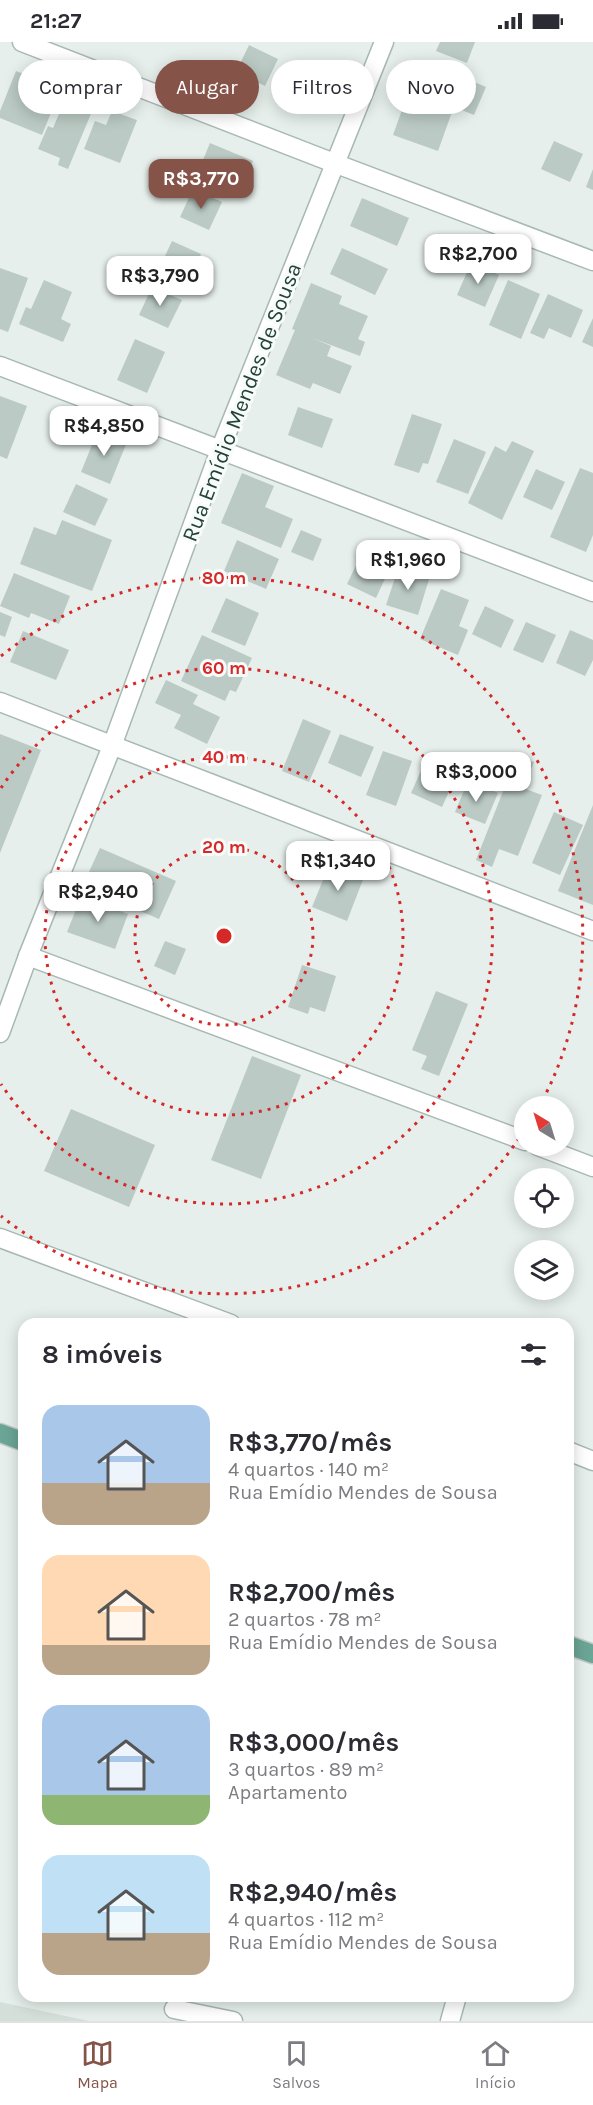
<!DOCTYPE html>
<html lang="pt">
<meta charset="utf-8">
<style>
:root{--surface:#fff;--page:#f2f2f3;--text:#2b2b33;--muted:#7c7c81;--line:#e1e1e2;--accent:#855347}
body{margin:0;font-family:Karla,sans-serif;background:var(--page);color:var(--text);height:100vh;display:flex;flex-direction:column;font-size:22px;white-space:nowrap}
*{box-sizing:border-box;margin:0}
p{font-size:20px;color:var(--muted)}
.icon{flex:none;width:33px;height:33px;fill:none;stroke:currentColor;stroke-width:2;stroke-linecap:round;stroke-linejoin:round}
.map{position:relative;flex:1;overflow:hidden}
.sheet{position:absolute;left:18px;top:1276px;width:556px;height:684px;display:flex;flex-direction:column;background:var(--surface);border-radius:18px;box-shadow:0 3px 15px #0003}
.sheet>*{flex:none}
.top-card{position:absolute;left:18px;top:18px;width:558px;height:54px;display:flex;gap:12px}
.needle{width:39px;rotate:322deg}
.buttons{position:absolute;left:514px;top:1054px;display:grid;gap:12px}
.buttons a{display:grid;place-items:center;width:60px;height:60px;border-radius:50%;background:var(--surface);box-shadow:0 3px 15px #0003;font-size:30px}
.price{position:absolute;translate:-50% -51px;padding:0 14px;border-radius:12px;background:#fff;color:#222;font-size:20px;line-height:39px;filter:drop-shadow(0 2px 3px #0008)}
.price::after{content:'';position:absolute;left:50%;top:36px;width:18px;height:14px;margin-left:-9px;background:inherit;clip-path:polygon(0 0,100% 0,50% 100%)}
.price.current{background:var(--accent);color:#fff}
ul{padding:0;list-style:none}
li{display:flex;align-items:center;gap:18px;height:150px;padding:0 24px}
li span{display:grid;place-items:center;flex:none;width:168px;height:120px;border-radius:18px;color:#555}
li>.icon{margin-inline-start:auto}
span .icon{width:72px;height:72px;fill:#fffc;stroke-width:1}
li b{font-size:26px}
h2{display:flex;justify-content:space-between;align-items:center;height:72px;padding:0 24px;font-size:26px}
.tag{padding:0 21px;border-radius:27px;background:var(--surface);box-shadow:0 3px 15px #0003;font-size:21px;line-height:54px}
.tag.current{background:var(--accent);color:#fff}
.status{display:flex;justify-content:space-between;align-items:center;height:42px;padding:0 30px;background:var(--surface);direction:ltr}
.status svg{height:16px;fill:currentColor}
.tab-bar{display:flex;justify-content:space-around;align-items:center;height:84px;border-top:2px solid var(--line);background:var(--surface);font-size:16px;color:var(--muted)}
.tab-bar a{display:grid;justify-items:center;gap:3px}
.tab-bar .current{color:var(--accent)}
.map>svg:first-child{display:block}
.built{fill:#d4dfda}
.building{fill:#bbcac4}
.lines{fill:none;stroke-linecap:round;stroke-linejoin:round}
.minor-casing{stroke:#a8b8b2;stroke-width:21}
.major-casing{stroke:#c2cac8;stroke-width:21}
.minor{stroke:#fff;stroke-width:18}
.major{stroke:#6aa596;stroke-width:18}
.ring{fill:none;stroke:#d62828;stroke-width:3;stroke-dasharray:3 6}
.labels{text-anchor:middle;stroke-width:6;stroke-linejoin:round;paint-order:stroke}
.street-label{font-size:22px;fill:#24423a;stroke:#f7fbf9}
.centre{fill:#d62828;stroke:#f7fbf9;stroke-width:3}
.ring-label{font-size:18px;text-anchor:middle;font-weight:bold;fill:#d62828;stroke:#f7fbf9;stroke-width:6;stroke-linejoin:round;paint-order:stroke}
</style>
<div class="status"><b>21:27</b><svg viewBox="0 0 49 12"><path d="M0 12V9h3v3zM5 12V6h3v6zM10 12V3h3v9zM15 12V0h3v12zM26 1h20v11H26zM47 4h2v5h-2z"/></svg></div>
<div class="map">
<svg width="593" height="1979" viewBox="0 0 593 1979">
<rect width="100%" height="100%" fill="#e6efeb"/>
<!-- built -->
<polygon class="built" points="0,1960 89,1979 0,1979"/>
<!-- building -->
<g class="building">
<polygon points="440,0 475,0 467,21 436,9"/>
<polygon points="249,3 278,17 265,44 236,30"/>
<polygon points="423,18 486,45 474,73 410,47"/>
<polygon points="16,29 61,46 42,93 0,76 0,69"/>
<polygon points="68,51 95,62 68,127 58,123 60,116 38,107 48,84 53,86"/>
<polygon points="407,54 452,70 438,109 393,93"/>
<polygon points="112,69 137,78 120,121 84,107 95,79 106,83"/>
<polygon points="554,99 583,112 570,140 541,127"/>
<polygon points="210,101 253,119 243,142 231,140 226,153 194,140"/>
<polygon points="593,127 593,148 586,145"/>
<polygon points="193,147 222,160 209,188 180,175"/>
<polygon points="362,156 409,176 397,204 350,184"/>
<polygon points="172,199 201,212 188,240 159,227"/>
<polygon points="342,206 388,227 375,253 330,232"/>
<polygon points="471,221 499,233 485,265 457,253"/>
<polygon points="0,226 28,236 8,290 0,287"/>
<polygon points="44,238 72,250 61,277 71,282 63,300 19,282 26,265 31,267"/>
<polygon points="508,238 540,252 521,297 489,283"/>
<polygon points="311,241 342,254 339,262 368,274 358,297 365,300 360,314 312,296 331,304 327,314 352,324 340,352 313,341 310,347 276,333 295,288 292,287"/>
<polygon points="152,245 182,258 168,286 139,273"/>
<polygon points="548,252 583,268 571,296 549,286 544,297 530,291"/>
<polygon points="593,276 593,305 582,300"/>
<polygon points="135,297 165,310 147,351 117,338"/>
<polygon points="0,354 27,364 7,417 0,414"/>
<polygon points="298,365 333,377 322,406 288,393"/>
<polygon points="412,372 442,382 428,422 423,421 419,431 394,423"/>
<polygon points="98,388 127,400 110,442 81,430"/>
<polygon points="454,397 486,410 468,452 436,440"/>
<polygon points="512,399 534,409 502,478 468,461 495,404 506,410"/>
<polygon points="580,426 593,431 593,493 586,510 550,495"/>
<polygon points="536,427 565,440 552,468 523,455"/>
<polygon points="242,431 274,444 265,465 293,477 281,506 221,481"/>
<polygon points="76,442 108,457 95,484 63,470"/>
<polygon points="62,478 112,498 92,549 20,522 34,485 56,493"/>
<polygon points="301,488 322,497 313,519 291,510"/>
<polygon points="237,498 279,517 266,547 224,529"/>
<polygon points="360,515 389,528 376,556 347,542"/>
<polygon points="399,524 430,534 418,573 386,563"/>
<polygon points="14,531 70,554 59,582 31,571 29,576 0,564"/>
<polygon points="441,547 469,558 459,584 468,588 458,613 420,597"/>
<polygon points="226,556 259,571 245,604 211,590"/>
<polygon points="485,564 514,578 501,606 472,592"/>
<polygon points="0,570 12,575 5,595 0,593"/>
<polygon points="526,580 556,593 543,621 513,608"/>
<polygon points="570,588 593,598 593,618 585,634 556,621"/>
<polygon points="23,589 69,608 56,638 10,620"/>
<polygon points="202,593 252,616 236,650 230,648 225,659 181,639"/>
<polygon points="166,638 198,653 193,662 220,675 207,702 174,686 181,673 155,661"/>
<polygon points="303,677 331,689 309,740 282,729"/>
<polygon points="0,692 41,708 0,811"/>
<polygon points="340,692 374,705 361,735 328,721"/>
<polygon points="383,709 412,719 396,764 366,753"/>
<polygon points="517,714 534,720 523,746 542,753 518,814 499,807 492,825 476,818"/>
<polygon points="425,720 456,734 442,765 411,751"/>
<polygon points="468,739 498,751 485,782 455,770"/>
<polygon points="593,763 593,863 558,849"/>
<polygon points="554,770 583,783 560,833 532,821"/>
<polygon points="100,806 176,839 159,877 100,852 105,839 88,832"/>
<polygon points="330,821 364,835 347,879 312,865"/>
<polygon points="81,855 128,872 115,907 67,890"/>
<polygon points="165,899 186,907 175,933 154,924"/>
<polygon points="302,923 336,934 325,970 310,965 308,972 288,965"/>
<polygon points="436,949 468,962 439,1034 421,1027 427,1014 412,1008"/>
<polygon points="252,1014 301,1033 261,1137 211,1118"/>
<polygon points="71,1067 155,1103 129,1165 44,1129"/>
</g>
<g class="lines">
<!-- minor casing -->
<g class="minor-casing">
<g id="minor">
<polyline points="22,0 334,121 593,219"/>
<polyline points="0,324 593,550"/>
<polyline points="0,660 593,889"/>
<polyline points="28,914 525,1099"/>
<polyline points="0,991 28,914 112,704 220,408 384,0"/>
<polyline points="538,1104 593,1125"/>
<polyline points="0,1196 231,1282"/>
<polyline points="568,1409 593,1419"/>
<polyline points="174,1967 233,1979"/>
<polyline points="450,1979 457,1954"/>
</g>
</g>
<!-- major casing -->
<g class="major-casing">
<g id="major">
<polyline points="0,1391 24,1400"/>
<polyline points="568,1603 593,1612"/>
</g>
</g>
<!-- minor -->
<use href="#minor" class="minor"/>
<!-- major -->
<use href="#major" class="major"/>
</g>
<!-- distance rings -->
<g class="ring">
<circle cx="224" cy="894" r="89"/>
<circle cx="224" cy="894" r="179"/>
<path d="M1 746A268 268 0 1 1 1 1042"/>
<path d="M524 1089A358 358 0 0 1 1 1174M1 614A358 358 0 0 1 539 1065"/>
</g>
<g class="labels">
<!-- street labels -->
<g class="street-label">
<text transform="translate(241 360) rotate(-69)" y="8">Rua Emídio Mendes de Sousa</text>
</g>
</g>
<circle cx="224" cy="894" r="9" class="centre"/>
<g class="ring-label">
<text x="224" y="542">80 m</text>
<text x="224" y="632">60 m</text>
<text x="224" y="721">40 m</text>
<text x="224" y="811">20 m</text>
</g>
</svg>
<div class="buttons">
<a><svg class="needle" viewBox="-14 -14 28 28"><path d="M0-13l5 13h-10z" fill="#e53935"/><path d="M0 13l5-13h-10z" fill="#7c7c81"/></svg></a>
<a><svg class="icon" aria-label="locate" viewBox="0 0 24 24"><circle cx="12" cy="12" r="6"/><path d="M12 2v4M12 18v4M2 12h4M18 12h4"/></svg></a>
<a><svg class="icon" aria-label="layers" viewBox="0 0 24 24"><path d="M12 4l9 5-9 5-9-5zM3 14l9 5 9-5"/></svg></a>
</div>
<b class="price current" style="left:201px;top:168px">R$3,770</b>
<b class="price" style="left:478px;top:243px">R$2,700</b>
<b class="price" style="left:160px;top:265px">R$3,790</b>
<b class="price" style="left:104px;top:415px">R$4,850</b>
<b class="price" style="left:408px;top:549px">R$1,960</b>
<b class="price" style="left:476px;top:761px">R$3,000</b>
<b class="price" style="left:338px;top:850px">R$1,340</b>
<b class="price" style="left:98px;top:881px">R$2,940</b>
<div class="top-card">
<a class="tag">Comprar</a>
<a class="tag current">Alugar</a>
<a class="tag">Filtros</a>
<a class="tag">Novo</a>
</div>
<section class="sheet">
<h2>8 imóveis<svg class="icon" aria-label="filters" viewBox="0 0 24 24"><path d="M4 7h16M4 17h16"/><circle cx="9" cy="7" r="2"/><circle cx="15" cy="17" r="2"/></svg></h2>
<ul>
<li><span style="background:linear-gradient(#a9c7e8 65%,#b9a48a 0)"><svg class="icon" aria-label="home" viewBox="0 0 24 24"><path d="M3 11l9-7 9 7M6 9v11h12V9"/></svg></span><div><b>R$3,770/mês</b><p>4 quartos · 140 m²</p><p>Rua Emídio Mendes de Sousa</p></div></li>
<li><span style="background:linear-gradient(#ffd9b3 75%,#b9a48a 0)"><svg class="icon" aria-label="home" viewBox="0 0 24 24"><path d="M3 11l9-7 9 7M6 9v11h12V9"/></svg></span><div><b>R$2,700/mês</b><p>2 quartos · 78 m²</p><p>Rua Emídio Mendes de Sousa</p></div></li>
<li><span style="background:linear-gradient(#a9c7e8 75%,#8fb573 0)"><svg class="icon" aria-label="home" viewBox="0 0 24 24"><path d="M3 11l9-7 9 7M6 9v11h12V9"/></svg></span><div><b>R$3,000/mês</b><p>3 quartos · 89 m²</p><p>Apartamento</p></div></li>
<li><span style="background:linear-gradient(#bfe0f5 65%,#b9a48a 0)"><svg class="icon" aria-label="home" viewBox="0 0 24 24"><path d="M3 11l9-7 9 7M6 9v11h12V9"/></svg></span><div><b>R$2,940/mês</b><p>4 quartos · 112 m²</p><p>Rua Emídio Mendes de Sousa</p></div></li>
</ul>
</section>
</div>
<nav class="tab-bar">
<a class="current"><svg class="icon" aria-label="map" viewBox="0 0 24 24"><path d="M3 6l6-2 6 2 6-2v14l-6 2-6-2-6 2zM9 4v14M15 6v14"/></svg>Mapa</a>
<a><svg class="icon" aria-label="saved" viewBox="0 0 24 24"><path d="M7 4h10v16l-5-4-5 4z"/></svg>Salvos</a>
<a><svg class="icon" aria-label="home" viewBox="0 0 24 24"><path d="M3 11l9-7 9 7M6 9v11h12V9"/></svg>Início</a>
</nav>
